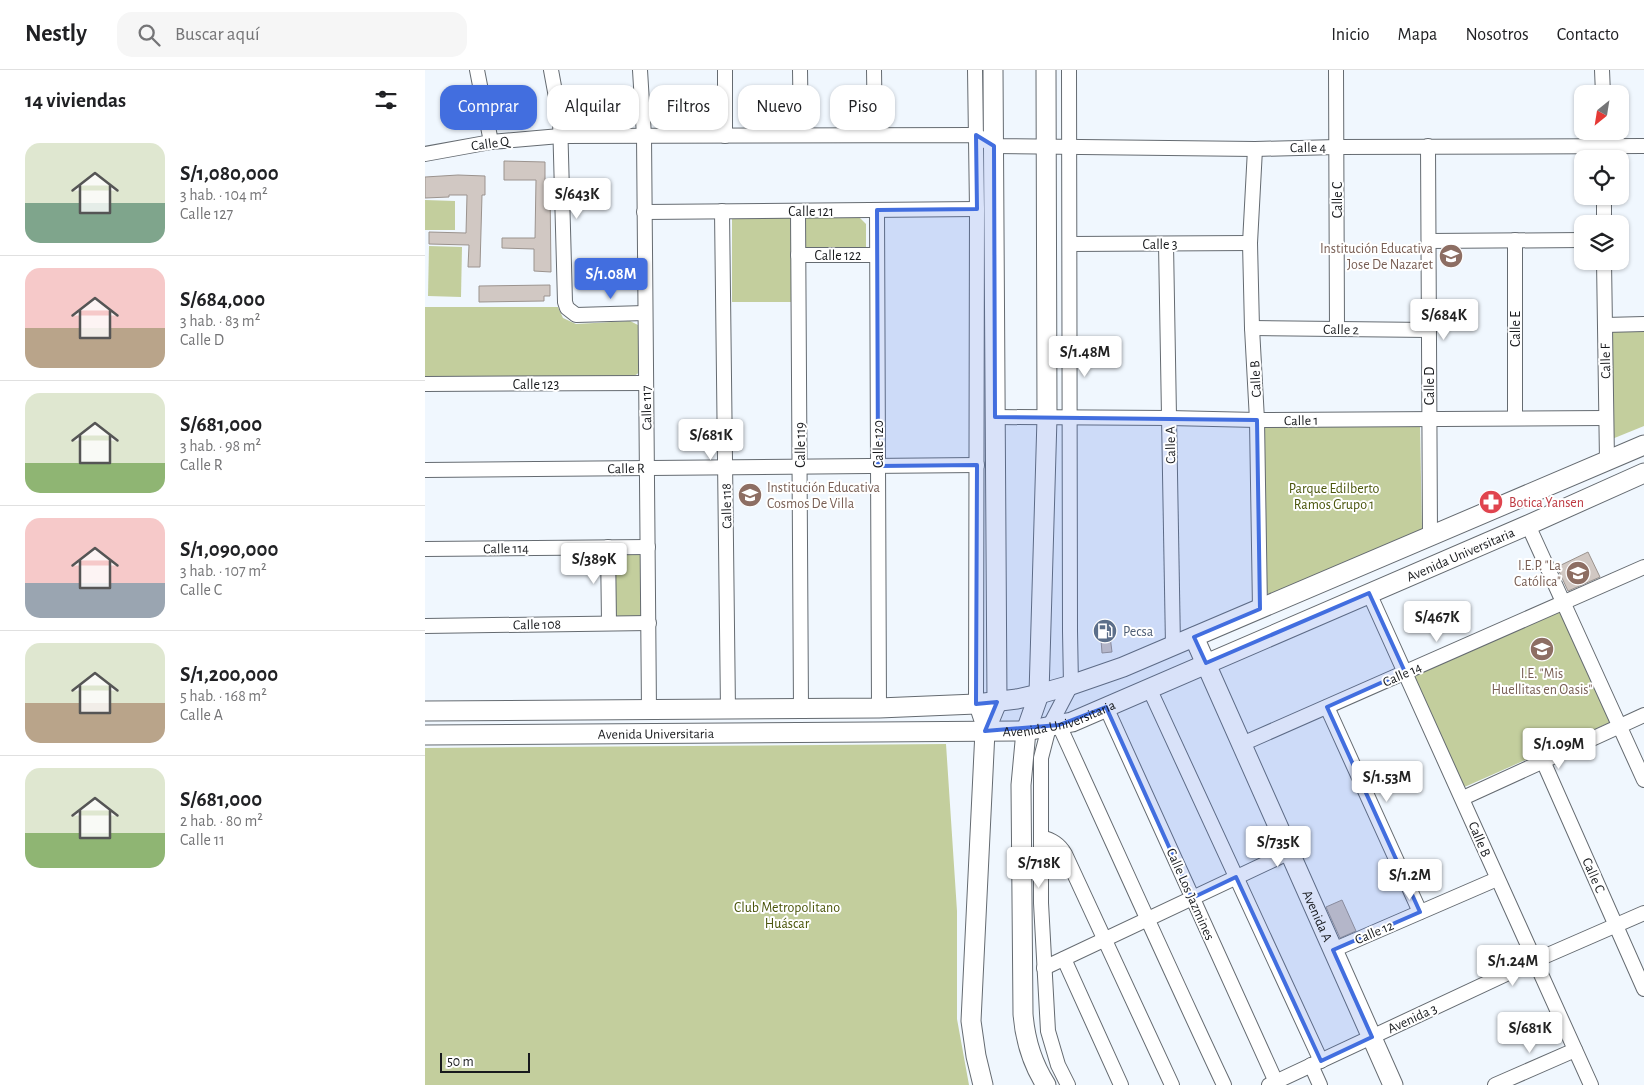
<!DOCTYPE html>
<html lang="es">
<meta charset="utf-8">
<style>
:root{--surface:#fff;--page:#f6f6f6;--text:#202124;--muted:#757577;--line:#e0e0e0;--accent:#426edf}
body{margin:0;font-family:"Alegreya Sans",sans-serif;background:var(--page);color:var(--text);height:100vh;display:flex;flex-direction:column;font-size:19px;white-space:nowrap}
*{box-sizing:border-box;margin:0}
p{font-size:16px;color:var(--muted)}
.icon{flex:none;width:28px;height:28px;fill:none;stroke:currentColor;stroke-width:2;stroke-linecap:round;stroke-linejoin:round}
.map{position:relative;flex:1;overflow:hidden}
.side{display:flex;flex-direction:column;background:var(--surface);width:425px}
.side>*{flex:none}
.top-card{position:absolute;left:15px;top:15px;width:475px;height:45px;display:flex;gap:10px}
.needle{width:32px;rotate:210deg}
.controls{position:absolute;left:1149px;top:15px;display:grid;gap:10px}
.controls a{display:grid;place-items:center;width:55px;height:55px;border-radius:10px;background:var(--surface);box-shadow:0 1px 4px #0004;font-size:25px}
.scale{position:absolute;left:15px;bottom:12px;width:90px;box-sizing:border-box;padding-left:5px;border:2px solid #181a1d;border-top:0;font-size:14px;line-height:18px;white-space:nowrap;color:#181a1d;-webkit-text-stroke:4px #fff;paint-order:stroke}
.price{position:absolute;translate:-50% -42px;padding:0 11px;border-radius:5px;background:#fff;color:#222;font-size:16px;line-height:32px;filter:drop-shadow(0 1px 2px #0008)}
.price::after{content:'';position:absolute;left:50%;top:30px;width:15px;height:11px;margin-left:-8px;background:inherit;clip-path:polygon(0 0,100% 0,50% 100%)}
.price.on{background:var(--accent);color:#fff}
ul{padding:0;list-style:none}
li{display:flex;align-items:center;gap:15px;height:125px;padding:0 25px}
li+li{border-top:1px solid var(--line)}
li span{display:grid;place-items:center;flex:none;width:140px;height:100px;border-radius:15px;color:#555}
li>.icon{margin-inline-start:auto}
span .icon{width:60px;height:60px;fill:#fffc;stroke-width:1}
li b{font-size:21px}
h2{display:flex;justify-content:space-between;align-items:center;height:60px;padding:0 25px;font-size:21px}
.pill{padding:0 18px;border-radius:15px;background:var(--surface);box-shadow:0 1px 4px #0004;font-size:18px;line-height:45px}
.pill.on{background:var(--accent);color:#fff}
header{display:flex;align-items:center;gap:30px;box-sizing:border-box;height:70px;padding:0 25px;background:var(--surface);border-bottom:1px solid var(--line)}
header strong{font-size:24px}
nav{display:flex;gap:28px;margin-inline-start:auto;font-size:18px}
.search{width:350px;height:45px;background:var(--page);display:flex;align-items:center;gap:12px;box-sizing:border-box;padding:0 18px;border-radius:15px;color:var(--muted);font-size:19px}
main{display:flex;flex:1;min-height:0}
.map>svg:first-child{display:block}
.green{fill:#c3ce9d}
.building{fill:#d1c8c3;stroke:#9b938e}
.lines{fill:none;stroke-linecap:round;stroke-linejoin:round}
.street-casing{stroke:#656b71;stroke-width:16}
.secondary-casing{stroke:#656b71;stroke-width:21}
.street{stroke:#fff;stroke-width:14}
.secondary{stroke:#fff;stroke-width:19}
.marked{fill:#426edf;fill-opacity:0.2;stroke:#426edf;stroke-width:4;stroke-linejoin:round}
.labels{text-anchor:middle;stroke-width:4;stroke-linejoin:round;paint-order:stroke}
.street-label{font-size:14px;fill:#181a1d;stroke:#fff}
.education-label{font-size:14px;fill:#785e54;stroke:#fff;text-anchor:end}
.park-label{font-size:14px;fill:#4a550b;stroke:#fff}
.health-label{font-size:14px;fill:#be3a42;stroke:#fff;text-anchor:start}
.service-label{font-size:14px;fill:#4e5e75;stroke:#fff;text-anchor:start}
</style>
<header>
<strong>Nestly</strong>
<div class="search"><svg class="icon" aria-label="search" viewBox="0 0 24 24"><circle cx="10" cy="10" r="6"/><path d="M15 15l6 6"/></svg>Buscar aquí</div>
<nav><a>Inicio</a><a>Mapa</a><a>Nosotros</a><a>Contacto</a></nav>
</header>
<main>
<section class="side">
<h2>14 viviendas<svg class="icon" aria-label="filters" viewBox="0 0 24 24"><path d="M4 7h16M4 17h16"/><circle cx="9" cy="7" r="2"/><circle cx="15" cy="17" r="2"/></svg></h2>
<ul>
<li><span style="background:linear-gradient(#dfe7d0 60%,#7fa58c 0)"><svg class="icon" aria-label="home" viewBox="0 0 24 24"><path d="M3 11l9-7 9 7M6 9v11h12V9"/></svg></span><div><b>S/1,080,000</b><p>3 hab. · 104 m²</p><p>Calle 127</p></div></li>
<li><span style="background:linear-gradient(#f6c9c9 60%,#b9a48a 0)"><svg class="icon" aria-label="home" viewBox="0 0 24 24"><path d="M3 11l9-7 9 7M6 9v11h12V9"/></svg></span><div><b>S/684,000</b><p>3 hab. · 83 m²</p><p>Calle D</p></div></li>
<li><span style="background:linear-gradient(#dfe7d0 70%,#8fb573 0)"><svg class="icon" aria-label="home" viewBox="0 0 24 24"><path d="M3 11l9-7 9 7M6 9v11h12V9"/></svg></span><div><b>S/681,000</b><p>3 hab. · 98 m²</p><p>Calle R</p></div></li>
<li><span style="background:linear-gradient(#f6c9c9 65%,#9aa5b1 0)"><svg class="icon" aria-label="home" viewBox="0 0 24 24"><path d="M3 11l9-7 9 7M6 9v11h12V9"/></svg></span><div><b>S/1,090,000</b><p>3 hab. · 107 m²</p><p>Calle C</p></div></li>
<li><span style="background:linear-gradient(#dfe7d0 60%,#b9a48a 0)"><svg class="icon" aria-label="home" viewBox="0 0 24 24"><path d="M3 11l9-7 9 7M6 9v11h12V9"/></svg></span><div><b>S/1,200,000</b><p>5 hab. · 168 m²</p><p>Calle A</p></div></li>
<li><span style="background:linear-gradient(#dfe7d0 65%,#8fb573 0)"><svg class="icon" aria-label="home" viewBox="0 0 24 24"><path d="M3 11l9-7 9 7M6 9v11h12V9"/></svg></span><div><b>S/681,000</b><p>2 hab. · 80 m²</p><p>Calle 11</p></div></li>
</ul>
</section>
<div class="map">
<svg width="1219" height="1015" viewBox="0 0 1219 1015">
<rect width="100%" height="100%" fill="#f0f7fe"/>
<!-- green -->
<g class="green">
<polygon points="203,35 206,51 149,54 144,46"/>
<polygon points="0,130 30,131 30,160 0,160"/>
<polygon points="307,148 369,148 370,232 307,232"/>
<polygon points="380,148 435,148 441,154 441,178 379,179 377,150"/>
<polygon points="4,176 37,177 36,227 3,226"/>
<polygon points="0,237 133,237 138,248 151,254 205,251 215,256 215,302 209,306 200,307 0,307"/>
<polygon points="1219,258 1219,356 1187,369 1183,259"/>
<polygon points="995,356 997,460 844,525 842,522 838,357"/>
<polygon points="194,483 217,484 219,544 216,548 194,548 190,546 188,488"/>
<polygon points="1135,541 1186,652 1035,719 986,605"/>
<polygon points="521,674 532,841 532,949 544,1015 0,1015 0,678"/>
</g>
<!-- building -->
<g class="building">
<polygon points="79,91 120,92 120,117 125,117 126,202 109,201 109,179 77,178 77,168 110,168 111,110 79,110"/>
<polygon points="33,105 60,106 60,125 57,125 55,197 43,197 44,175 4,174 4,162 41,163 42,125 24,125 24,127 0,128 0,107"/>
<polygon points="125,215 125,226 119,226 119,231 54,232 54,216"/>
<polygon points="1163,482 1175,507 1143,521 1132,497"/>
<polygon points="675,557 684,558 687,582 677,583"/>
<polygon points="917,830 931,861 915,868 901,837"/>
</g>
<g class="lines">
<!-- street casing -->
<g class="street-casing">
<g id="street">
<polyline points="52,0 66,72"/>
<polyline points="126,0 135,49 140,232 142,238 151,245 220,243"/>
<polyline points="215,0 219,66 224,640"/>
<polyline points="300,0 300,66"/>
<polyline points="375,0 376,65"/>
<polyline points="449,0 450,65"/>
<polyline points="550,0 552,139 551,634 560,661"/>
<polyline points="911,0 912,259"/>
<polyline points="1177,0 1178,24"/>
<polyline points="1178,61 1178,89"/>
<polyline points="1003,76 1005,466"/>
<polyline points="830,79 825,173 827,258 832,350 835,539"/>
<polyline points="0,84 66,72 135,66 551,65 569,76 830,79 912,77 1219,76"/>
<polyline points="1179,126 1179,154"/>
<polyline points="452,140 454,638"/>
<polyline points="297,141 303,640"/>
<polyline points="373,141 376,639"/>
<polyline points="219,142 552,139"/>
<polyline points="1004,171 1158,170"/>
<polyline points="645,174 825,173"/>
<polyline points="741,174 748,576"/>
<polyline points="373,185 452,185"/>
<polyline points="1179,191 1182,391"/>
<polyline points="1180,255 1219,254"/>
<polyline points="827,258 1004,260"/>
<polyline points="0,314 221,313"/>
<polyline points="570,347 744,348 832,350 1181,348"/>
<polyline points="1090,348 1090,170"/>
<polyline points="0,400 552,395"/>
<polyline points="1103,455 1219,710"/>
<polyline points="183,477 184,553"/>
<polyline points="0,479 223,477"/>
<polyline points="944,523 1166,1015"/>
<polyline points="0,556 224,553"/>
<polyline points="724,618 896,991"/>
<polyline points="681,637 851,1012"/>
<polyline points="902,637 995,842"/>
<path d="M634 655C689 775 743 896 799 1015"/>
<polyline points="817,674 1219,497"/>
<polyline points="1118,691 1219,919"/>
<polyline points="1038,728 1219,645"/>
<path d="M616 767C627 770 634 774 640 784L747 1015"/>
<polyline points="908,880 1072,809"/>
<polyline points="639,889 696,1015"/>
<polyline points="619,898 865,782"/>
<polyline points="886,995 895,1015"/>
<polyline points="643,1015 633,995 623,961 616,833 616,688 624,657 646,615 645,561 644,0"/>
<polyline points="844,1015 1109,891 1219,843"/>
<polyline points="1070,1015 1150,980"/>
</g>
</g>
<!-- secondary casing -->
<g class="secondary-casing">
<g id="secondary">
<path d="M621 0 622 348 614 624 601 661 596 715 598 944C600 969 607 993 621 1015"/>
<path id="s1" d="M769 567 968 1015"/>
<polyline points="0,641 454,638 551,634 592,629 614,624 646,615 698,597 1219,375"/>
<path id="s2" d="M0 665 601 661 647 652 1103 455 1219 403"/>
<polyline points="558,1015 551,986 546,951 560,661 572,632 568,0"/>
</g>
</g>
<!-- street -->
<use href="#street" class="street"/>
<!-- secondary -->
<use href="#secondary" class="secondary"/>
</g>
<!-- marked area -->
<path class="marked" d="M551 65 569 76 570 347 832 350 835 539 769 567 781 593 944 523 980 602 902 637 995 842 908 880 947 967 896 991 811 807 767 828 681 637 634 655 560 661 572 632 551 634 552 395 453 396 452 140 552 139Z"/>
<!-- icons -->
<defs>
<g id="school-disc" transform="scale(1.25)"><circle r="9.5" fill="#8d6e63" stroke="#fff"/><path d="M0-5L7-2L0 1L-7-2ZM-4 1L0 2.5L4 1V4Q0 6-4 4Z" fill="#fff"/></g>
<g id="pharmacy-disc" transform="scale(1.25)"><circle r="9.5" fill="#e0444e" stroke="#fff"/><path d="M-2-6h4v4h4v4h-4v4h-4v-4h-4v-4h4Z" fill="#fff"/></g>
<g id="fuel-disc" transform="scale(1.25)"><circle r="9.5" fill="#5c6f8a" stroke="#fff"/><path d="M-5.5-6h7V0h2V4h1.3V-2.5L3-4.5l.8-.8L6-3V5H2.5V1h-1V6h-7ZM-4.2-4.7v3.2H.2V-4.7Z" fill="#fff"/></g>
</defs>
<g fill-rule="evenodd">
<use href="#school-disc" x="1026" y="186"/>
<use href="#school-disc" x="325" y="425"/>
<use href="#pharmacy-disc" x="1066" y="432"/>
<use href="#school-disc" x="1153" y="503"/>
<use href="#fuel-disc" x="680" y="561"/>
<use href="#school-disc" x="1117" y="579"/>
</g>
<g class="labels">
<!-- street labels -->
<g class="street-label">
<text transform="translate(65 73) rotate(-8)" y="5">Calle Q</text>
<text transform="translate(883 77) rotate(-1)" y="5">Calle 4</text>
<text transform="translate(912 130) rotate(-90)" y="5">Calle C</text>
<text x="386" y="146">Calle 121</text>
<text x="735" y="179">Calle 3</text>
<text x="413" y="190">Calle 122</text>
<text transform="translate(916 259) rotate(1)" y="5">Calle 2</text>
<text transform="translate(1090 259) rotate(-90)" y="5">Calle E</text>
<text transform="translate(1180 291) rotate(-91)" y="5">Calle F</text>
<text transform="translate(830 309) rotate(-93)" y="5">Calle B</text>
<text x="111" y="319">Calle 123</text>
<text transform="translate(1004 316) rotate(-90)" y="5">Calle D</text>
<text transform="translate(221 338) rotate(-91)" y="5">Calle 117</text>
<text transform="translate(876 350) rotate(-1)" y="5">Calle 1</text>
<text transform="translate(453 374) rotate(-90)" y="5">Calle 120</text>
<text transform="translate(375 375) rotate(-90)" y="5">Calle 119</text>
<text transform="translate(745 375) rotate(-91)" y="5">Calle A</text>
<text transform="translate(201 398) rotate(-1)" y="5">Calle R</text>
<text transform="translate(301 436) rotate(-91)" y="5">Calle 118</text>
<text transform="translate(81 478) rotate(-1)" y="5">Calle 114</text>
<text dy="5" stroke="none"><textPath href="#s2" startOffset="1071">Avenida Universitaria</textPath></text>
<text transform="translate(112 554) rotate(-1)" y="5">Calle 108</text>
<text transform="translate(977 604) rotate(-24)" y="5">Calle 14</text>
<text dy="5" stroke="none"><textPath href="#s2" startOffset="636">Avenida Universitaria</textPath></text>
<text dy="5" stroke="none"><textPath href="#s2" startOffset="231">Avenida Universitaria</textPath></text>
<text transform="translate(1055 769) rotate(67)" y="5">Calle B</text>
<text transform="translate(1169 805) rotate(66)" y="5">Calle C</text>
<text transform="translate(766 824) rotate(66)" y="5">Calle Los Jazmines</text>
<text dy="5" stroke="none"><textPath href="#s1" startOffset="305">Avenida A</textPath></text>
<text transform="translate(949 862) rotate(-23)" y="5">Calle 12</text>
<text transform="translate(987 948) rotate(-25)" y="5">Avenida 3</text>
</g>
<!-- education labels -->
<g class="education-label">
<text x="1008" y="183">Institución Educativa<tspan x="1008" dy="16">Jose De Nazaret</tspan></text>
<text x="342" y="422" text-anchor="start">Institución Educativa<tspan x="342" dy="16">Cosmos De Villa</tspan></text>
<text x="1136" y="500">I.E.P. "La<tspan x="1136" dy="16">Católica"</tspan></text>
<text x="1117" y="608" text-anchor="middle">I.E. "Mis<tspan x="1117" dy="16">Huellitas en Oasis"</tspan></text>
</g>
<!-- park labels -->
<g class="park-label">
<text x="909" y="423">Parque Edilberto<tspan x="909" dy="16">Ramos Grupo 1</tspan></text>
<text x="362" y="842">Club Metropolitano<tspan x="362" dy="16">Huáscar</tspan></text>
</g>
<!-- health labels -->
<g class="health-label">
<text x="1084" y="437">Botica Yansen</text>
</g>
<!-- service labels -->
<g class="service-label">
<text x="698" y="566">Pecsa</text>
</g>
</g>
</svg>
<div class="controls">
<a><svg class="needle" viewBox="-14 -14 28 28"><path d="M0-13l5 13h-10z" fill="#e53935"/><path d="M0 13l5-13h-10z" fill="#757577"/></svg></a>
<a><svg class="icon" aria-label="locate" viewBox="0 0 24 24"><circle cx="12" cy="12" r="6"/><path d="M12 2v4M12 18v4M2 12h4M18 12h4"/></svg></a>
<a><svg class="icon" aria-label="layers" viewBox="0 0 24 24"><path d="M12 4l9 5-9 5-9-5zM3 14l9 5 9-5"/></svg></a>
</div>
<div class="scale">50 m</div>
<b class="price" style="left:152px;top:150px">S/643K</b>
<b class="price on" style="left:186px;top:230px">S/1.08M</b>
<b class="price" style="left:1019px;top:271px">S/684K</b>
<b class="price" style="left:660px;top:308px">S/1.48M</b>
<b class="price" style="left:286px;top:391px">S/681K</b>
<b class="price" style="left:169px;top:515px">S/389K</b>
<b class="price" style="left:1012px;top:573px">S/467K</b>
<b class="price" style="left:1134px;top:700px">S/1.09M</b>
<b class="price" style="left:962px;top:733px">S/1.53M</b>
<b class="price" style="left:853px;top:798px">S/735K</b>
<b class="price" style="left:614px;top:819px">S/718K</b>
<b class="price" style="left:985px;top:831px">S/1.2M</b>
<b class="price" style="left:1088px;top:917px">S/1.24M</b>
<b class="price" style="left:1105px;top:984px">S/681K</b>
<div class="top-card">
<a class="pill on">Comprar</a>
<a class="pill">Alquilar</a>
<a class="pill">Filtros</a>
<a class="pill">Nuevo</a>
<a class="pill">Piso</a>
</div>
</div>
</main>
